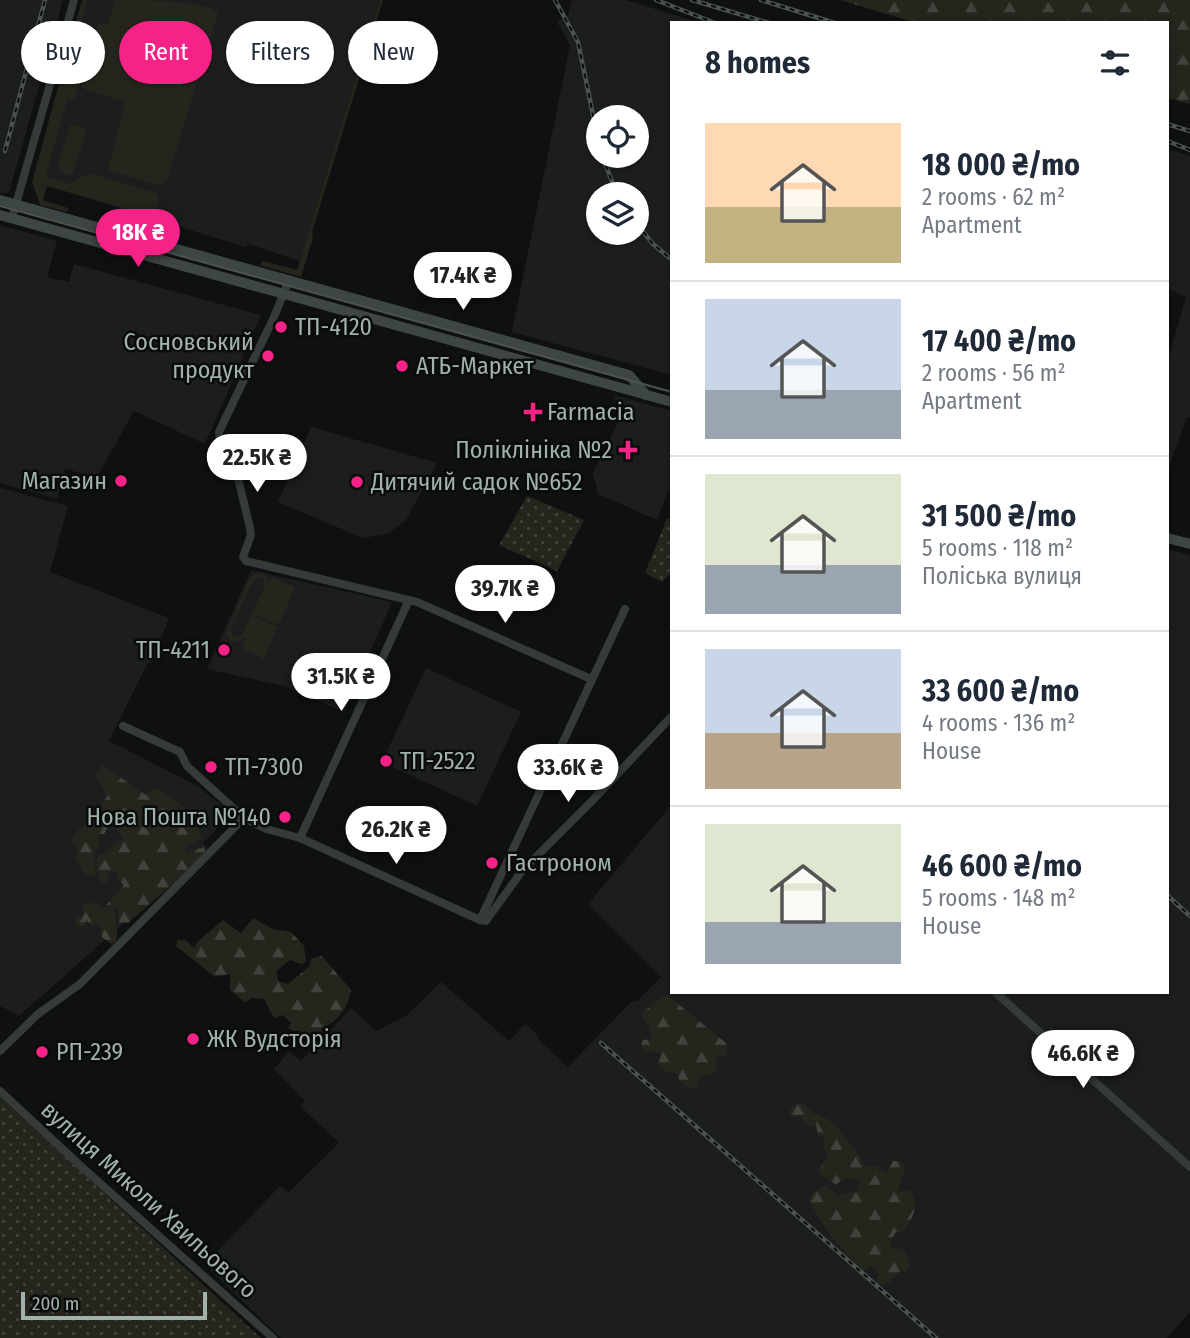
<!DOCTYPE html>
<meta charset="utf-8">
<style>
:root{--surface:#fff;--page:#f6f6f7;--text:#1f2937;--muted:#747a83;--line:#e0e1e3;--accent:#f52387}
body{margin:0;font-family:"Fira Sans Condensed",sans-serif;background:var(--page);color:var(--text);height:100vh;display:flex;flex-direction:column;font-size:26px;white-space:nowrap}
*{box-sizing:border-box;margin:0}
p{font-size:23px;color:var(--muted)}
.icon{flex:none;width:38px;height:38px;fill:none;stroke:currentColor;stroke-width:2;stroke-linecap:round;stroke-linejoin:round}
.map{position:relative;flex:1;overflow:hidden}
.sheet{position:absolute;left:670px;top:21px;width:499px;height:973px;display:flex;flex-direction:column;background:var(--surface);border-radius:0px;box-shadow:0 2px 5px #0004}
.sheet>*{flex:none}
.hud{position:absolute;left:21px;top:21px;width:544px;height:63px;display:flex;gap:14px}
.fabs{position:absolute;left:586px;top:105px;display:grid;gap:14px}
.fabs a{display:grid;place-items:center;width:63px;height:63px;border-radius:50%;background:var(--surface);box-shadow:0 2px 5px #0004;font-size:35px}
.scale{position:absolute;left:21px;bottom:18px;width:186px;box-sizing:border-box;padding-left:7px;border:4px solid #a0b2aa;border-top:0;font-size:19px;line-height:24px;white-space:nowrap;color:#a0b2aa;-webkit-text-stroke:5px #0a0c0b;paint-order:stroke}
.price{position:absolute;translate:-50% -60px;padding:0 16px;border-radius:24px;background:#fff;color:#222;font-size:23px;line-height:46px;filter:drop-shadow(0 2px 4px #0008)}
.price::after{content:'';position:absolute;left:50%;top:42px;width:21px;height:16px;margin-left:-10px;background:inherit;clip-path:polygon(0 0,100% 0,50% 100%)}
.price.current{background:var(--accent);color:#fff}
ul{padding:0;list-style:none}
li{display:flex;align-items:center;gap:21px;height:175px;padding:0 35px}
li+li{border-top:2px solid var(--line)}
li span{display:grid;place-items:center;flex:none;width:196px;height:140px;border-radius:0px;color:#555}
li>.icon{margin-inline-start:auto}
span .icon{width:84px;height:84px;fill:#fffc;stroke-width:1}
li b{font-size:30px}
h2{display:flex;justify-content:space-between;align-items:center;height:84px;padding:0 35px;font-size:30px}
.chip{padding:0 24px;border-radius:32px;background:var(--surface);box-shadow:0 2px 5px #0004;font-size:24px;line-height:63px}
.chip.current{background:var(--accent);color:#fff}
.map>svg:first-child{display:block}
.built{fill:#1b1e1d;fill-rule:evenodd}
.green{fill:#25251e;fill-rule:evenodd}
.forest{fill:url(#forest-firs)}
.park{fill:url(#park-dots)}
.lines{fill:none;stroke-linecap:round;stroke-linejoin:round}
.street{stroke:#343b39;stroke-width:8}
.secondary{stroke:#3e4643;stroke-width:10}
.tram{stroke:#4a5350;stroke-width:2}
.rail-casing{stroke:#4a5350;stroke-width:4.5}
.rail{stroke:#0a0c0b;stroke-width:2;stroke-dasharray:5;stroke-linecap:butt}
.poi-dot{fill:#f52387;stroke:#0a0c0b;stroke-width:2.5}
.labels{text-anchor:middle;stroke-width:5;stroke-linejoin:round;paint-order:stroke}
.poi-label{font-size:24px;fill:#a0b2aa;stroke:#0a0c0b;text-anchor:start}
.street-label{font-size:24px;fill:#a0b2aa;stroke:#0a0c0b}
</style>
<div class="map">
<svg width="1190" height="1338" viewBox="0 0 1190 1338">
<defs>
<pattern id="forest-firs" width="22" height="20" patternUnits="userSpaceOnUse" patternTransform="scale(1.75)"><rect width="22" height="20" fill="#25251e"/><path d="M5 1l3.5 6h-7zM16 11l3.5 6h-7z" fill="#41423c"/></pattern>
<pattern id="park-dots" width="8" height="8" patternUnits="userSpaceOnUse" patternTransform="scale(1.75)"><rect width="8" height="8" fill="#25251e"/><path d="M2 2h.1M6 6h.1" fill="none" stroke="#41423c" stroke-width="1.8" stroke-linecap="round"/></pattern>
</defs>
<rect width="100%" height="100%" fill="#0f1110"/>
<!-- built -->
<g class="built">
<polygon points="0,0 63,0 18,161 9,192 6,194 0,193"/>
<polygon points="88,0 380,0 300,261 249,244 245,247 39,183 36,179"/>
<path d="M572 0H626L701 23H672V375L512 332 570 45 557 22 568 15ZM598 117H637V156H598ZM598 194H637V233H598Z"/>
<polygon points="1167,149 1190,156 1190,417 1187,417 1167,472 1167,362 1186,297 1167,288"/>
<polygon points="0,225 57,241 47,277 69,282 74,264 261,315 205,444 134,411 97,477 65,469 57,499 0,483"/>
<polygon points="614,395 672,411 672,480 657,520 598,494 593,473 620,418"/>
<polygon points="311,427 437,463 406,520 387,534 363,538 278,502"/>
<polygon points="0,488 68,506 50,572 169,618 153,660 147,664 109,741 196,785 232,813 203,843 209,848 19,1016 0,1006"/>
<polygon points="1167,549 1190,555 1190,1312 1167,1338 281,1338 210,1270 208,1261 280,1186 289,1192 339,1143 300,1106 305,1101 274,1069 289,1051 301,1061 351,1008 376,1031 407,1015 441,982 509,1041 525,1024 527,1025 539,1037 538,1039 568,1067 632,1001 637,1001 661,977 588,904 672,804 672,992 1167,992"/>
<polygon points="251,570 392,602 344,712 284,686 207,669"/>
<polygon points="426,668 521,712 477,806 382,762"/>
</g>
<!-- green -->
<g class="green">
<polygon points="82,0 88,0 77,39 91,44 75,98 71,101 67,100 47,171 48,177 70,184 87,174 92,174 156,193 159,201 154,217 47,186 43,200 68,208 67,212 40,205 32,182"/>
<path d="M115 0C137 0 207 0 218 13L167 181 161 186 108 170 125 102 81 88 99 23 108 25Z"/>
<polygon points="380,0 383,0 312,232 313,238 301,277 260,265 263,261 297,270"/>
<polygon points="71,124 84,128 86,133 73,174 66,176 57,167"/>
<path d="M261 573 267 577 269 584 273 577 295 587 279 625 256 615 255 617 278 627 264 659 242 649 246 637 236 642 230 640 226 634 249 579 254 574ZM258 577 263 579 265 585 242 635 234 638 230 630 253 580Z"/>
</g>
<!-- forest -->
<g class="forest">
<polygon points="840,0 1190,0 1190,104 1167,98 1167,23 916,23"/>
<path d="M103 765 146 795 156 788C176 800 198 815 201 839L185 847 186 852 204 847 206 855 128 923H119L118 908 115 907C115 918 119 932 116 942L111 944 102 937 100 926H91L86 920 85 926H77L75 921 76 917 83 916V905L98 902 101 911 124 885 118 880V872L110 871 106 884 102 883C98 874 94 865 98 855L108 853 113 844 123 839 116 829 124 819 116 813 104 834H98L100 846 94 850 96 877 83 873 75 856 78 852V846L72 842 73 835 92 818 98 824V809L108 795 95 776Z"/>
<path d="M253 918 273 929 291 932 304 946 306 961 302 964 290 960 276 971 278 981 288 984 310 966 311 959 322 956 351 990C347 1008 340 1021 322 1028L321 1037 313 1046 300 1031H293L288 1028 291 1023 283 1015 274 1018 264 999 252 998 245 1002 230 990V974L215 977 176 946 178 940H185L194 948 197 942 223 920 241 933Z"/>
<path d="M667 995 726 1043 728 1051 725 1056H716L717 1070 709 1075H704L699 1080 698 1086 690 1089 680 1082 677 1073C668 1073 663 1071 658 1064L661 1055 655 1051 644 1052 641 1046 643 1040 651 1039 649 1027 642 1017 643 1011C653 1007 657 998 667 995Z"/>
<path d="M794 1104H804L814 1114C834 1115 855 1151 866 1166H877L886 1174 893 1161H900L905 1167 898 1191 909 1190C922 1204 912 1219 903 1232H896L890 1242 894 1250 901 1248 906 1253 910 1265 906 1272 900 1271 890 1282 880 1284 876 1280 879 1273 871 1266 863 1271 829 1234 809 1201 812 1193 826 1185 838 1196 852 1191 856 1193 860 1179H843L836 1185 818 1172 828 1154 823 1147 825 1139 818 1135 816 1125 809 1127 801 1117H792L789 1113Z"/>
</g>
<!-- park -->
<g class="park">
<polygon points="527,496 584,520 557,571 499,545"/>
<polygon points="667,518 672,520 672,572 662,582 645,573"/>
<polygon points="0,1097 261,1338 0,1338"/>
</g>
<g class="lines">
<!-- street -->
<g class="street">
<polyline points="12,218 74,0"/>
<polyline points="289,280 274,317 219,432 220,441 237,474 250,528 251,535 243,557 246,561 417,602 591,679"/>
<polyline points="123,726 180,752 187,766 244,818 266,829 300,838 480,920"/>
<polyline points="300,838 409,600"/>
<polyline points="480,920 625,609"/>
<polyline points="480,920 486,921 488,918 522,871 592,801 672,716"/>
<polyline points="995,992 1190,1167"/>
<polyline points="0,1051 38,1014 80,984 244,818"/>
<polyline points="0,1091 84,1169 273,1338"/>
</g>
<!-- secondary -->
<g class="secondary">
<polyline points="0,200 629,375 646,395"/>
<polyline points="0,215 672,402"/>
<polyline points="1167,538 1190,544"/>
</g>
<!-- tram -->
<polyline class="tram" points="0,206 672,392"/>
<!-- rail casing -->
<g class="rail-casing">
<g id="rail">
<polyline points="555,0 578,42 598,139"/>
<polyline points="656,0 715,23"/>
<polyline points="692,0 769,23"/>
<polyline points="761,0 835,23"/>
<polyline points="1167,124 1190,131"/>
<polyline points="1167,141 1190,150"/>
<polyline points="5,151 45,0"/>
<polyline points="602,156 617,194"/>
<polyline points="637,224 653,244 672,260"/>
<polyline points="1167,895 1190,916"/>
<polyline points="601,1043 936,1338"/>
</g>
</g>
<!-- rail -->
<use href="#rail" class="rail"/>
</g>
<!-- markers -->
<g class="poi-dot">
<circle cx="281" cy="327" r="7"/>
<circle cx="268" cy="356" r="7"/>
<circle cx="402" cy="366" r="7"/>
<path d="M529.5 401.5h7v7h7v7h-7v7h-7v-7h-7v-7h7z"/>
<path d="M624.5 439.5h7v7h7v7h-7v7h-7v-7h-7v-7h7z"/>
<circle cx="121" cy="481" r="7"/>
<circle cx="357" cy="482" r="7"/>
<circle cx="224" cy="650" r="7"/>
<circle cx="386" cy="761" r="7"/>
<circle cx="211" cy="767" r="7"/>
<circle cx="285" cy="817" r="7"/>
<circle cx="492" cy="863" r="7"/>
<circle cx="193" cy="1039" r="7"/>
<circle cx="42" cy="1052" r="7"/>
</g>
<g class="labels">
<!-- poi labels -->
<g class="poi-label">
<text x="295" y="335">ТП-4120</text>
<text x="254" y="350" text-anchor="end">Сосновський<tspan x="254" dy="28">продукт</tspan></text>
<text x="416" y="374">АТБ-Маркет</text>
<text x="547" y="420">Farmacia</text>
<text x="612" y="458" text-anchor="end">Поліклініка №2</text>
<text x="107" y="489" text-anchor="end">Магазин</text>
<text x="371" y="490">Дитячий садок №652</text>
<text x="210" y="658" text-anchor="end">ТП-4211</text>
<text x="400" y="769">ТП-2522</text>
<text x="225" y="775">ТП-7300</text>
<text x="271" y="825" text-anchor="end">Нова Пошта №140</text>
<text x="506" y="871">Гастроном</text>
<text x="207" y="1047">ЖК Вудсторія</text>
<text x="56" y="1060">РП-239</text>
</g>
<!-- street labels -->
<g class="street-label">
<text transform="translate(149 1200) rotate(42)" y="8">вулиця Миколи Хвильового</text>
</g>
</g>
</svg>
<div class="fabs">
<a><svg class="icon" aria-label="locate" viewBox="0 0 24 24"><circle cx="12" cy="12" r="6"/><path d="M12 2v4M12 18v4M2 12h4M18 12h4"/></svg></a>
<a><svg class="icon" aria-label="layers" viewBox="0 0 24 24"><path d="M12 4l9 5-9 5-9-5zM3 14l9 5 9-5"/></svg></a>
</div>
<div class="scale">200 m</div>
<b class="price current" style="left:138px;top:269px">18K ₴</b>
<b class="price" style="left:463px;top:312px">17.4K ₴</b>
<b class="price" style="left:257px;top:494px">22.5K ₴</b>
<b class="price" style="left:505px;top:625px">39.7K ₴</b>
<b class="price" style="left:341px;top:713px">31.5K ₴</b>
<b class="price" style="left:568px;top:804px">33.6K ₴</b>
<b class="price" style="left:396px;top:866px">26.2K ₴</b>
<b class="price" style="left:1083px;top:1090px">46.6K ₴</b>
<div class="hud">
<a class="chip">Buy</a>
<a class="chip current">Rent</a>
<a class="chip">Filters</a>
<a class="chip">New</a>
</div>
<section class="sheet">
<h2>8 homes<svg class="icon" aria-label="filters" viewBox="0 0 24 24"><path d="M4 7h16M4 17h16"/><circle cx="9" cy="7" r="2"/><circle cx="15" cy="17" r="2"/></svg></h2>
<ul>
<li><span style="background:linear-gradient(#ffd9b3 60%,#c2b280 0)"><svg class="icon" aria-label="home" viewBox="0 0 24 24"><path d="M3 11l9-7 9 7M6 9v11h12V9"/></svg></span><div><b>18 000 ₴/mo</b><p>2 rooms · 62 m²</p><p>Apartment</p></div></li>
<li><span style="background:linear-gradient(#c9d6e8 65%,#9aa5b1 0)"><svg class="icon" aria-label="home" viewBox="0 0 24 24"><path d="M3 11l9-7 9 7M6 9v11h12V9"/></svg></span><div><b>17 400 ₴/mo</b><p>2 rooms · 56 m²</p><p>Apartment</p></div></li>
<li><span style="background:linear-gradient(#dfe7d0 65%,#9aa5b1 0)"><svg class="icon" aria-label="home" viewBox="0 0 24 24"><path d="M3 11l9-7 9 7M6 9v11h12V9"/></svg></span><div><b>31 500 ₴/mo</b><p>5 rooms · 118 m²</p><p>Поліська вулиця</p></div></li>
<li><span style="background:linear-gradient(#c9d6e8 60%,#b9a48a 0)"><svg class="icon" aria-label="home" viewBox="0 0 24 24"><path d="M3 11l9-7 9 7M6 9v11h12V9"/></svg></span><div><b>33 600 ₴/mo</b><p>4 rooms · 136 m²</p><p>House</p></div></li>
<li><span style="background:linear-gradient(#dfe7d0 70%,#9aa5b1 0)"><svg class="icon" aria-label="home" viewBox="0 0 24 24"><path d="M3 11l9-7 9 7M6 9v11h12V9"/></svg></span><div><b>46 600 ₴/mo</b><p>5 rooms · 148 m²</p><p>House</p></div></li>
</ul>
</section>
</div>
